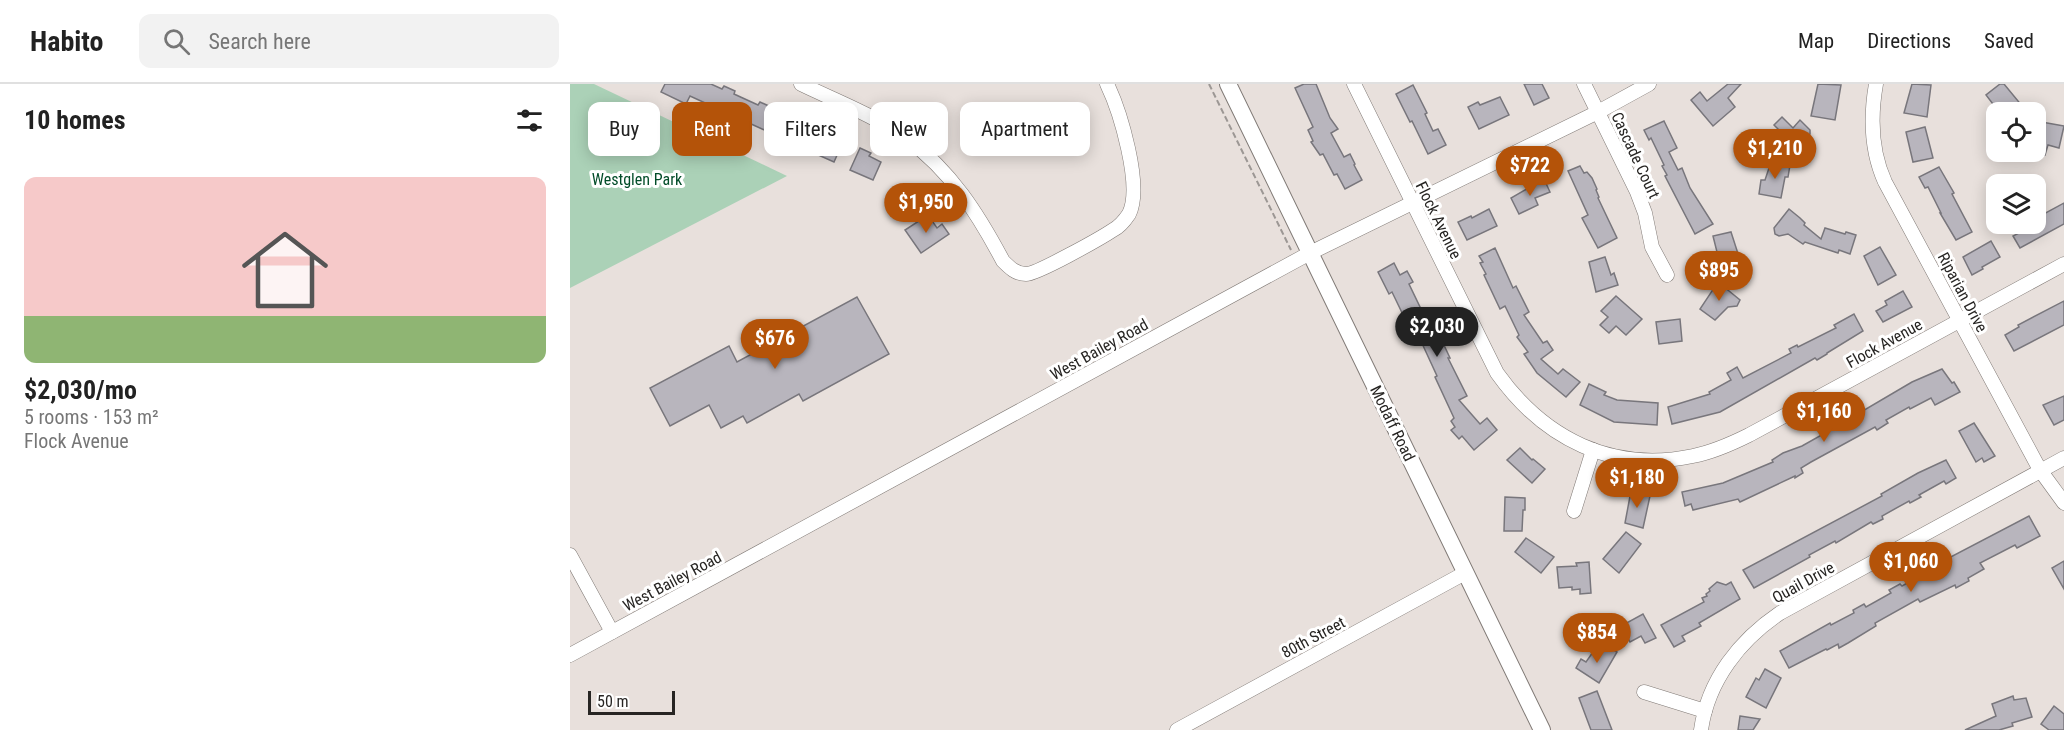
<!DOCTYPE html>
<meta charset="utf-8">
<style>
:root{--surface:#fff;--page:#f2f2f2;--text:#222;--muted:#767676;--line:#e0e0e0;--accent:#b45309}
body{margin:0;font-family:"Roboto Condensed",sans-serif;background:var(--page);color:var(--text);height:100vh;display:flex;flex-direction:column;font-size:22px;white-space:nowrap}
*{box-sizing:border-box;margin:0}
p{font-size:20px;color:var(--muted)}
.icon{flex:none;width:33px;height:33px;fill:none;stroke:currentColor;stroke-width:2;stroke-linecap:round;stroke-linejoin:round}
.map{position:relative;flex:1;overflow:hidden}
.details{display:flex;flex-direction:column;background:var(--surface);width:570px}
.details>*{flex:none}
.top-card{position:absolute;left:18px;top:18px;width:570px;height:54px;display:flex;gap:12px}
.buttons{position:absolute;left:1416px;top:18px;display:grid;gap:12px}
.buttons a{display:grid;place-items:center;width:60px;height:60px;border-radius:12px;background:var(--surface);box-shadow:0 3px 15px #0003;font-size:30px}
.scale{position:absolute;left:18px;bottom:15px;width:87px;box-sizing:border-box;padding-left:6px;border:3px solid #272523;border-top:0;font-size:16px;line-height:21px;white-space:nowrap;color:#272523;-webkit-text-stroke:4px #fff;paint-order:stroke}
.price{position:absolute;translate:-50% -51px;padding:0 14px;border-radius:21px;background:var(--accent);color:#fff;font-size:20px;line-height:39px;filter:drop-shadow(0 2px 3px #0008)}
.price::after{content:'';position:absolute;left:50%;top:36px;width:18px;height:14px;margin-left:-9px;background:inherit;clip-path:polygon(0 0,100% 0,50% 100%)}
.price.on{background:#222;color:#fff}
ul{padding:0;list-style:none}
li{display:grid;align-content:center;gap:12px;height:318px;padding:0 24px}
li span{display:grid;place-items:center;height:186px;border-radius:12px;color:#555}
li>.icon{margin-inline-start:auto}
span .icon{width:108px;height:108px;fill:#fffc;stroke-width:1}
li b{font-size:26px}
h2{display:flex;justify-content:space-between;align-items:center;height:72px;padding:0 24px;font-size:26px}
.tag{padding:0 21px;border-radius:12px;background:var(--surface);box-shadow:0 3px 15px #0003;font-size:21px;line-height:54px}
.tag.on{background:var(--accent);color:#fff}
header{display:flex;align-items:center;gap:36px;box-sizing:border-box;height:84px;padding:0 30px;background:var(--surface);border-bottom:2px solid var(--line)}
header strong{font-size:28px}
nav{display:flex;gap:33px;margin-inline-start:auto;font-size:21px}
.search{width:420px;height:54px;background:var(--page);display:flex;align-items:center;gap:15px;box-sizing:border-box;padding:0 21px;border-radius:12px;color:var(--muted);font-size:22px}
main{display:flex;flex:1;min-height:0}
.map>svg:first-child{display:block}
.green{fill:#abd1b7}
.building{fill:#b8b5bd;stroke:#78767c;stroke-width:1.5}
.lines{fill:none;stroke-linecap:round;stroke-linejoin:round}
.minor-casing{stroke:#807a76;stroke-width:15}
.tertiary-casing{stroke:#807a76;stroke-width:18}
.path{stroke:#9c9794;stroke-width:2;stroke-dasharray:6 3;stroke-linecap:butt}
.minor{stroke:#fff;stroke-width:14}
.tertiary{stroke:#fff;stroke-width:16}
.labels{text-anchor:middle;stroke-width:6;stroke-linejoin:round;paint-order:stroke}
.street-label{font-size:16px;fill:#272523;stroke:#fff}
.park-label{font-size:16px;fill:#024c29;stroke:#fff}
</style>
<header>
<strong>Habito</strong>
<div class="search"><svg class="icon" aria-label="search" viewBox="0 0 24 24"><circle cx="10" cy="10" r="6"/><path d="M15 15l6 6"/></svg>Search here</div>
<nav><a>Map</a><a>Directions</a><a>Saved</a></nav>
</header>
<main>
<section class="details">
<h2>10 homes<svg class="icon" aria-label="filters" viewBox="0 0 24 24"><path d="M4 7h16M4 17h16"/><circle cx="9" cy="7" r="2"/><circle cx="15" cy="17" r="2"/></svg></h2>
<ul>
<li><span style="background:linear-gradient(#f6c9c9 75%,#8fb573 0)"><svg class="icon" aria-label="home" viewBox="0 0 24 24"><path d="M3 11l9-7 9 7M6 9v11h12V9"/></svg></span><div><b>$2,030/mo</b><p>5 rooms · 153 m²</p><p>Flock Avenue</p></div></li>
</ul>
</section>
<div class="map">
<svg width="1494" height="646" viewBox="0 0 1494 646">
<rect width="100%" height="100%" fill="#e8e0dc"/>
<!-- green -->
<polygon class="green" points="0,0 24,0 217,92 0,204"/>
<!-- building -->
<g class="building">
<polygon points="95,0 141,0 152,5 154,2 165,7 164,10 188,21 190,18 201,23 199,28 223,39 226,33 237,39 262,51 261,55 272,60 264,78 226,61 223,69 197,58 201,49 120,12 116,20 91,8"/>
<polygon points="734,0 746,0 760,34 768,45 761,49 774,73 780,70 785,80 784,81 792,96 775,105 767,90 764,91 753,70 750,71 741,58 743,57 738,46 743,43 725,4"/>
<polygon points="954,0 972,0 979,14 964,21"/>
<polygon points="1158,0 1171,0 1158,14 1165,23 1143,42 1121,16 1130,8 1137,17"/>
<polygon points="1248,0 1271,1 1265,36 1241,32"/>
<polygon points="1342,0 1361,1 1357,33 1334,29"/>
<polygon points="1430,0 1434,0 1453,23 1446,28 1429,28 1416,11"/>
<polygon points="843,1 857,29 855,30 863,47 868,45 876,61 858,70 842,37 840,38 826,10"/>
<polygon points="930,13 939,31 909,45 898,23 908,18 910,21"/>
<polygon points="1212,33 1223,44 1230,36 1240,46 1240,50 1234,55 1235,56 1220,71 1207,58 1214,51 1204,41"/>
<polygon points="1094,37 1107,64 1099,68 1108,86 1112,84 1120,104 1143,140 1125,150 1095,92 1097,91 1092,82 1094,81 1081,54 1079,56 1074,46"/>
<polygon points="1466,37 1494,42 1489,64 1478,61 1475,71 1466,68 1468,58 1466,57"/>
<polygon points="1355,43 1363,74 1343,78 1336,48"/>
<polygon points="290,64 301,69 299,72 311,78 303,96 280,86"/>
<polygon points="1201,78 1220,81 1218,93 1215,93 1211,114 1189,110 1191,96 1195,96"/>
<polygon points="1010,82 1014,89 1017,88 1022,94 1027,105 1026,106 1029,113 1028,114 1047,154 1028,164 1012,134 1018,131 998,87"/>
<polygon points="1369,83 1384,109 1382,110 1402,148 1386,156 1370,129 1371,129 1358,103 1355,104 1349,93"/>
<polygon points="974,95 980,108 965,114 968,121 949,130 941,114"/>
<polygon points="1466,119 1472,131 1494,119 1494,140 1450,164 1443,152 1453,147 1449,140 1466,140"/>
<polygon points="919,125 927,142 897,156 888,138 901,132 902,134"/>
<polygon points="1219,125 1230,134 1235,139 1234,141 1251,155 1255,144 1275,150 1276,148 1286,151 1280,170 1269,166 1268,169 1235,158 1233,160 1218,150 1209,152 1205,150 1204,144"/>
<polygon points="358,131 367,144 372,140 379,150 351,169 335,146"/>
<polygon points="1161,148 1171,179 1145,186 1142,173 1148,172 1143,152"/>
<polygon points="1421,157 1430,173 1412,183 1413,185 1402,191 1393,173"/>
<polygon points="1310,163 1326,191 1308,201 1294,172"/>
<polygon points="925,164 943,204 946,202 959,228 954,231 973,259 977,257 983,266 971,275 988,290 993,285 1010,298 996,313 967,289 954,270 958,268 947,253 949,251 935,222 930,225 914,191 916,190 910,179 913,178 909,172"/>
<polygon points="1035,173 1041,191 1044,189 1048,201 1026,208 1019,178"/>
<polygon points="824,179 830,191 837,187 843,198 839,200 852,227 857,225 880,274 878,274 897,312 889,316 910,340 917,334 927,346 904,366 892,352 889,355 881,346 885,343 881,337 884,334 865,293 867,292 850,255 841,237 837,239 822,208 819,210 808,188"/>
<polygon points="1148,198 1170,216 1167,222 1158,223 1145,236 1130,225"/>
<polygon points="1333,207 1342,223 1313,238 1306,227 1317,221 1315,217"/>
<polygon points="1046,212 1072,235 1056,251 1046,242 1039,249 1030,241 1038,233 1031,227"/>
<polygon points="287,213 319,270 233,317 229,310 177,339 173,332 151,344 139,321 100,342 80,304 159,262 167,278"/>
<polygon points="1494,217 1494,241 1444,267 1435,251 1449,243 1448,241"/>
<polygon points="1284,230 1293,247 1257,269 1257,270 1247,276 1245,274 1150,328 1102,340 1098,323 1140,310 1139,308 1161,296 1157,289 1167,283 1173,294 1221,269 1219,265 1227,261 1228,263 1266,244 1264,241"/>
<polygon points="1110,235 1112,257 1089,260 1086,238"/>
<polygon points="1372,285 1382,299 1384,298 1390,308 1365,321 1361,314 1340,325 1339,323 1316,336 1318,339 1307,346 1305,343 1241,378 1231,384 1233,389 1225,394 1225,392 1170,418 1168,415 1123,426 1121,420 1115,422 1112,408 1153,399 1203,378 1202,376 1213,369 1232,362 1257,348 1256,346 1268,339 1269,341 1342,298"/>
<polygon points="1019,300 1036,308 1034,311 1047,316 1088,319 1087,341 1044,338 1010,321"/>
<polygon points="1494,312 1494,336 1484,341 1473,321"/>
<polygon points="1404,339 1425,372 1414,378 1412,374 1406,378 1389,347"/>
<polygon points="950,364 962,376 963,375 975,385 962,399 937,376"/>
<polygon points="1376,376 1386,394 1376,400 1374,397 1349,411 1351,413 1340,419 1339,417 1312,432 1313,435 1303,440 1301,438 1266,459 1265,457 1239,471 1240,473 1184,504 1173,486 1312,412 1311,410 1348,389"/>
<polygon points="1061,407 1080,412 1073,444 1055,439"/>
<polygon points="935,413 955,414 955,426 953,426 952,447 934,447"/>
<polygon points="1459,432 1470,452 1447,464 1445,461 1410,479 1414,485 1398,494 1399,497 1386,504 1385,501 1350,518 1348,515 1305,539 1306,542 1278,559 1269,564 1268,560 1257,566 1256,565 1219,584 1210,567 1260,539 1261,541 1284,529 1283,526 1294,520 1296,523 1321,509 1319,506 1330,500 1332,502 1350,492 1352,496 1374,483 1371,478"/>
<polygon points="1056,448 1071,460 1049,489 1033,475"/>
<polygon points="956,454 984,473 971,489 945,468"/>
<polygon points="1494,477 1494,505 1482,484"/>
<polygon points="1019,478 1021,509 1010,510 1010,505 1002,506 1002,503 989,504 987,483 1007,482 1006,479"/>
<polygon points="1147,498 1156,501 1161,498 1170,515 1129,539 1131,542 1112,552 1115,557 1104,563 1091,541 1134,518 1132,514 1137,512 1136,510 1140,507 1139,505"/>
<polygon points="1073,530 1086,554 1075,559 1071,552 1060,558 1051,542"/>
<polygon points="1035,561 1047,568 1029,599 1006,584 1011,575 1016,578 1023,568 1029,572"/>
<polygon points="1195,585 1211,594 1196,624 1176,613 1186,594 1189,596"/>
<polygon points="1027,607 1042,646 1021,646 1009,614"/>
<polygon points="1443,612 1444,616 1456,614 1462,633 1442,639 1443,642 1429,646 1395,646 1426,632 1422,620"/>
<polygon points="1484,622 1494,630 1494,646 1479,646 1471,640"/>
<polygon points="1170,632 1190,635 1183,646 1168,646"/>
</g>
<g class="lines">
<!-- minor casing -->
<g class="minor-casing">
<g id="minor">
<path d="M231 0C266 17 306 32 337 55 381 87 408 130 433 177 440 184 446 190 456 190 467 190 531 154 543 146 549 143 555 136 559 130 573 102 550 27 537 0"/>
<path d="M784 0 927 289C974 355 1042 389 1123 372 1143 368 1161 360 1179 351L1494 180"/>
<polyline points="1014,0 1067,108 1075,129 1082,163 1097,191"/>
<path d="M1306 0C1300 34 1301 67 1315 98L1470 386 1494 419"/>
<polyline points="1004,427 1023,366"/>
<polyline points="0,471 42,548"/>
<polyline points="0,571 740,169 1028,28 1079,0"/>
<polyline points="1074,608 1135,627"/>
<polyline points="607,646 895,489"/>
<path d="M1131 646C1138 596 1170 556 1210 529L1494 374"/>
</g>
</g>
<!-- tertiary casing -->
<g class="tertiary-casing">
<polyline id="tertiary" points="658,0 972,646"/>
</g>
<!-- path -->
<polyline class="path" points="639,0 721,166"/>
<!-- minor -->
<use href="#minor" class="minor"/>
<!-- tertiary -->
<use href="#tertiary" class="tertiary"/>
</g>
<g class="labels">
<!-- street labels -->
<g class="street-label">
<text transform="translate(1066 71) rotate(65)" y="6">Cascade Court</text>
<text transform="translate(869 136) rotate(64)" y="6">Flock Avenue</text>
<text transform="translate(1393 208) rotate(62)" y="6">Riparian Drive</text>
<text transform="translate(1314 259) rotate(-29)" y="6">Flock Avenue</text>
<text transform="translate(529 265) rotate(-29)" y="6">West Bailey Road</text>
<text transform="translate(823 339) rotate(64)" y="6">Modaff Road</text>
<text transform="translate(102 497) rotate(-28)" y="6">West Bailey Road</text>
<text transform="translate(1233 498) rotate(-29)" y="6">Quail Drive</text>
<text transform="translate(743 553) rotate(-28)" y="6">80th Street</text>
</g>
<!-- park labels -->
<g class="park-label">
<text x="67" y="101">Westglen Park</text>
</g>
</g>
</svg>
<div class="buttons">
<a><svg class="icon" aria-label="locate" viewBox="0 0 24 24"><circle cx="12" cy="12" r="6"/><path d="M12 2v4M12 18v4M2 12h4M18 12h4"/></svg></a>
<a><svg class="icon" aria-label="layers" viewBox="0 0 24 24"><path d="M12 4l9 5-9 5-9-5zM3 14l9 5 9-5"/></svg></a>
</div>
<div class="scale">50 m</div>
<b class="price" style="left:1205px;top:96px">$1,210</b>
<b class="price" style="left:960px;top:113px">$722</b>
<b class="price" style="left:356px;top:150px">$1,950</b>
<b class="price" style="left:1149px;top:218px">$895</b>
<b class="price on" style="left:867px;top:274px">$2,030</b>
<b class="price" style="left:205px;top:286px">$676</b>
<b class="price" style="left:1254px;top:359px">$1,160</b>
<b class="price" style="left:1067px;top:425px">$1,180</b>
<b class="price" style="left:1341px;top:509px">$1,060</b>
<b class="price" style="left:1027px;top:580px">$854</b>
<div class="top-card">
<a class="tag">Buy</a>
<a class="tag on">Rent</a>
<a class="tag">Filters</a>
<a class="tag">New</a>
<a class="tag">Apartment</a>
</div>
</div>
</main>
